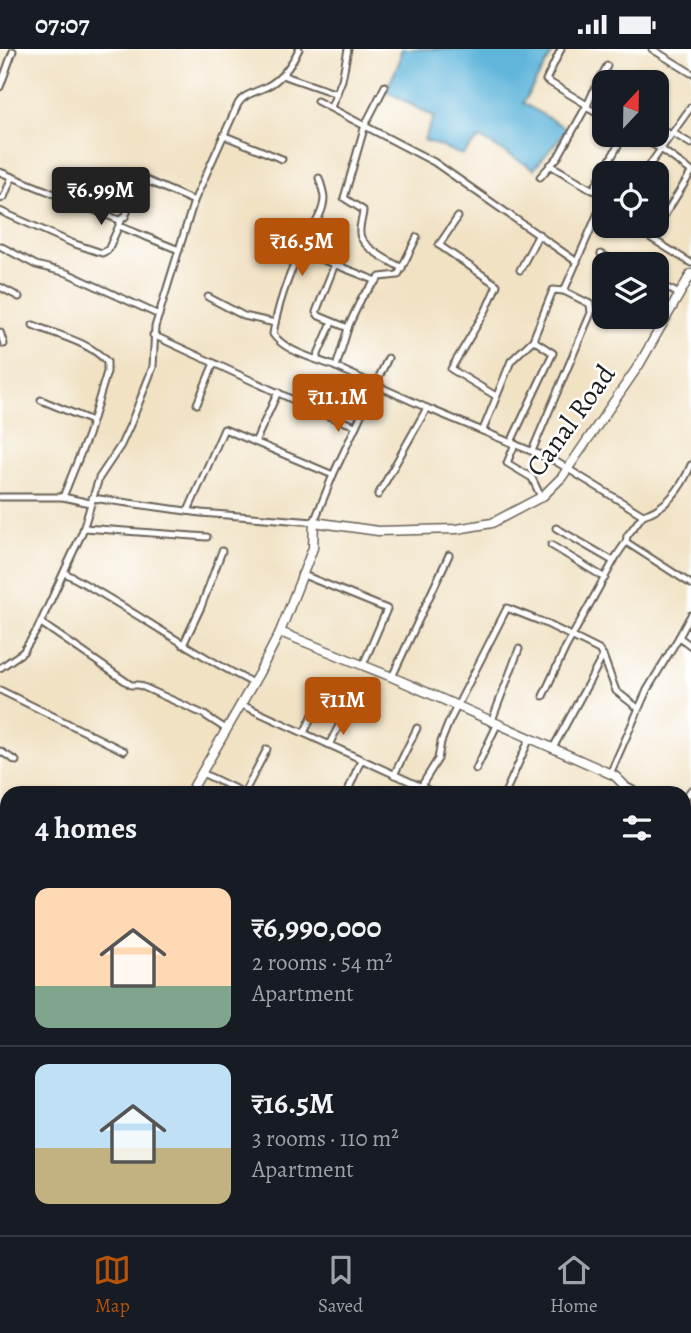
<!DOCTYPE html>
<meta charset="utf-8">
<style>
:root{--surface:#171b24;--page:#242831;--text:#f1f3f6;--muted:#9ea1a6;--line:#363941;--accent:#b45309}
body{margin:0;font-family:Alegreya,serif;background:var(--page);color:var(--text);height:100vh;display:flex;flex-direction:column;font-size:26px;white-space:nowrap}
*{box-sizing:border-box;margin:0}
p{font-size:23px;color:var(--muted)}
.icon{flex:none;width:38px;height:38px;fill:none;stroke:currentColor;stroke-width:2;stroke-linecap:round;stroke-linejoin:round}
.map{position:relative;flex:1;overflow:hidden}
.panel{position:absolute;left:0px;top:737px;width:691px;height:450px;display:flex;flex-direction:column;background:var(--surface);border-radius:21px 21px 0 0;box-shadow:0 2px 5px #0004}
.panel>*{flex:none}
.needle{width:46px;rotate:22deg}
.tools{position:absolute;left:592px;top:21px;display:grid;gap:14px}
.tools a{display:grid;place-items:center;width:77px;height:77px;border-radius:14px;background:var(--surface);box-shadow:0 2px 5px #0004;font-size:35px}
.price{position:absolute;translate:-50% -60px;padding:0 16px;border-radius:7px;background:var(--accent);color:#fff;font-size:23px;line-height:46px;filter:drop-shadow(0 2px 4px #0008)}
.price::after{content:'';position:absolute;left:50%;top:42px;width:21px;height:16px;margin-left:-10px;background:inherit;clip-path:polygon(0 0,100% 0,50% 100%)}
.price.current{background:#222;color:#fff}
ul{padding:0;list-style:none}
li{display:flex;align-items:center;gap:21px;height:175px;padding:0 35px}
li+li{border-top:2px solid var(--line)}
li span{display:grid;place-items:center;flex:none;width:196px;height:140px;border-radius:14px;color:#555}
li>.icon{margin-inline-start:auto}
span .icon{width:84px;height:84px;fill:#fffc;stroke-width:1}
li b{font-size:30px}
h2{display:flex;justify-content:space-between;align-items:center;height:84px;padding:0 35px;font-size:30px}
.status{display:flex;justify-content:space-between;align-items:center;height:49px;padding:0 35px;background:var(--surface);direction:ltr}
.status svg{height:19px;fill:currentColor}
.menu{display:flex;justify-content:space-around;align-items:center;height:98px;border-top:2px solid var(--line);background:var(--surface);font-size:19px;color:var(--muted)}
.menu a{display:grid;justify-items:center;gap:4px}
.menu .current{color:var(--accent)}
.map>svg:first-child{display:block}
.green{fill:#aebd5f;stroke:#656c3e;stroke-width:2}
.water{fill:#5eb5da;stroke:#3d687b;stroke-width:2}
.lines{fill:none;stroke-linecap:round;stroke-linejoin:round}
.street-casing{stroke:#676157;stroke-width:9}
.secondary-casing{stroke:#676157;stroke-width:11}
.primary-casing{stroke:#676157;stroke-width:12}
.street{stroke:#fff;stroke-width:5}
.secondary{stroke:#fff;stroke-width:8}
.primary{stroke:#fff;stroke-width:9}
.labels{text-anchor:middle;stroke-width:5;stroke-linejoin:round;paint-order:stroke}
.street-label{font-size:28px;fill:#1c1c1c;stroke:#fff}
</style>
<div class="status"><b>07:07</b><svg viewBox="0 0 49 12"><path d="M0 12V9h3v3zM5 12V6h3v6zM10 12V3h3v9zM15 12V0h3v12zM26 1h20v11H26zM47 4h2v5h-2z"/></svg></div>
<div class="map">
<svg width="691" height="1186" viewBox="0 0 691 1186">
<rect width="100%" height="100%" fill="#fff"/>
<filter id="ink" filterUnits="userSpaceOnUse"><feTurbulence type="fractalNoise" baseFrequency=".0143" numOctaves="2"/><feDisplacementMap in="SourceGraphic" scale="14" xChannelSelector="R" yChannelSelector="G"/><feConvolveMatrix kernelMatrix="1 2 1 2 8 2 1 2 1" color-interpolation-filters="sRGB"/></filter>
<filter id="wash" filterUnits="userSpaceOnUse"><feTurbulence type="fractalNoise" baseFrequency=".00686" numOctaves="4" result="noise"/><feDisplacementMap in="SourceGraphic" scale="28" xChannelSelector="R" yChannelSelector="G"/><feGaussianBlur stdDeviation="1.57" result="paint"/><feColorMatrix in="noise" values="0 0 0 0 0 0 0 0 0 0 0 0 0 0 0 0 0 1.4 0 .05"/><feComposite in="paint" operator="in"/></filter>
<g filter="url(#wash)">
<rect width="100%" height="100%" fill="#f1e2c4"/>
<!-- green -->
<polygon class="green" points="0,1139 7,1142 7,1180 13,1180 11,1186 0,1186"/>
<!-- water -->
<polygon class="water" points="401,0 555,0 523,54 567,80 534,120 480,89 462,106 424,91 434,68 386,42 399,14"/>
</g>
<g filter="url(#ink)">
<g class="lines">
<!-- street casing -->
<g class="street-casing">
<g id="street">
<polyline points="561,0 546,31 587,56"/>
<polyline points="652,0 691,24"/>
<polyline points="282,26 337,45"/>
<polyline points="637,33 639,27"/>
<path d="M385 37 365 76 344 149 363 161C363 169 359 176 360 184 360 198 391 213 402 219"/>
<polyline points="0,38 13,2"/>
<polyline points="594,41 607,17"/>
<polyline points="317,52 434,113 577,213"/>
<polyline points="587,57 594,41 604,45"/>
<polyline points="331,58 342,31 348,0"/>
<polyline points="656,77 671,86"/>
<polyline points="673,84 691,95"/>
<polyline points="637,86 661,100 691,58"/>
<polyline points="225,87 282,110"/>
<polyline points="550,116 593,141"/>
<polyline points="0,123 119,171 125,168 141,129 194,152"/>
<polyline points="644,124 661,100 691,122"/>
<polyline points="540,128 558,108 586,58 604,68"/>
<path d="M319 129C321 136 324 143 324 150 323 167 310 181 303 196 289 225 278 254 273 285 285 303 317 310 336 318"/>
<polyline points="604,145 593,141 624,86"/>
<polyline points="0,150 4,148 12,128"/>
<polyline points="0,162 72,194 102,204 108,201 122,170"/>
<polyline points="664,167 691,124"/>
<polyline points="458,168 439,196 497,236 486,261 451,320 496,347"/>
<polyline points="119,177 179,201"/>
<polyline points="633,178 691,214"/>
<path d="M417 188 398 226 380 228 362 248 349 276 336 318 427 359 555 412 643 466C667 459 682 438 691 416"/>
<polyline points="0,197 36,216 67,224 159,266"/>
<polyline points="300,202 377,232"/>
<polyline points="601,205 621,215"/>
<polyline points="335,215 316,263 319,267 348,279"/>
<polyline points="520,221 539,185"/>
<polyline points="656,233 679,245"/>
<polyline points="0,238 19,248"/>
<polyline points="564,242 604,150"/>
<polyline points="208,248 244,267 275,274"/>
<polyline points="656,257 669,263"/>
<path d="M33 276C57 286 90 293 107 313V323L88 386 63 448"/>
<polyline points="0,283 4,295"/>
<polyline points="153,286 328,367 356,377"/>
<polyline points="316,310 332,273"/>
<polyline points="41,351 92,372"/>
<polyline points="197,355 214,314"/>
<polyline points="483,381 511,312 533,291 553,241 564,242 590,255 591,264 532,402"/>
<polyline points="255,393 278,343"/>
<polyline points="511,393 553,304 533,291"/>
<polyline points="515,395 507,414 532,429 541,448"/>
<polyline points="378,446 427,359"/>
<polyline points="0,448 63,448 90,454"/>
<polyline points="92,449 201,464 314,473 333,426 388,309"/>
<polyline points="188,462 224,380 333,426"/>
<polyline points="643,466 627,487 626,493 691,535"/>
<polyline points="84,479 207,488"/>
<polyline points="556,479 613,512"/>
<polyline points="551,496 605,529"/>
<path d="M65 524C129 558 188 602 253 634"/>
<polyline points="301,525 387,560 363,616"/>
<polyline points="691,566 679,588 691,597"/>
<polyline points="41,574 131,636 139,636 203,665 226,680"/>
<polyline points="183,596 201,558 222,502"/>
<path d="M0 619 23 603 37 581 82 484 99 429 121 396 131 374 153 318 155 278 194 152 238 55C244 45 256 43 266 38 282 30 292 15 299 0"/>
<polyline points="392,628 449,506"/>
<polyline points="0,641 124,702"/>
<polyline points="543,647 566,598 617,506 626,493"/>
<polyline points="240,655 435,744"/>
<polyline points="491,674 519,600"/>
<polyline points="304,684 321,649"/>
<polyline points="329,696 354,647"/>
<polyline points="553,699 603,607"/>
<polyline points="0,702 16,712"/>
<polyline points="476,720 497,676"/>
<polyline points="202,724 244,744"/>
<polyline points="610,725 647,641 679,588"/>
<polyline points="394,726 417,679"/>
<polyline points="624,736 639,744"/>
<polyline points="244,744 267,700"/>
<polyline points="347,744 361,711"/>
<polyline points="417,744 438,710 441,693 449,673 507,559 545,574 599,601 604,609 616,642 638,659"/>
<polyline points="505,744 530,689"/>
<polyline points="684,751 691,741"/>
<polyline points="0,775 7,780"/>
<polyline points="0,825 7,816"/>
<polyline points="684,1023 691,1026"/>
<polyline points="684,1080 691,1080"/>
<polyline points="0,1149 7,1151"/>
<polyline points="79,1180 94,1186"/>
<polyline points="564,1180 573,1186"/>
<polyline points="633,1180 643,1186"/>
<polyline points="352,1186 356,1180"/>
</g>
</g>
<!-- secondary casing -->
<g class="secondary-casing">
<g id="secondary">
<polyline points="280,583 392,628 600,720 615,727 624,736 622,744"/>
<polyline points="190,744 259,624 280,583 313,499 314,473 378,482 457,480 492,474 543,447 562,428 639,316 691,225"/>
<polyline points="684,858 691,846"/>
<polyline points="0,891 7,888"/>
<polyline points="392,1186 396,1180"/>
<polyline points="437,1186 441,1180"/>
</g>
</g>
<!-- primary casing -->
<g class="primary-casing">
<g id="primary">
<polyline points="0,1018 7,1022"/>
<polyline points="0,1028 7,1032"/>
<polyline points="279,1180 290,1186"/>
</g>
</g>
<!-- street -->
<use href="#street" class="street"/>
<!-- secondary -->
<use href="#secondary" class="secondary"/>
<!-- primary -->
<use href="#primary" class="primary"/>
</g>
</g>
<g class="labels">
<!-- street labels -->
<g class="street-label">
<text transform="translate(570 371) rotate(-54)" y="10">Canal Road</text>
</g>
</g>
</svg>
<div class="tools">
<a><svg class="needle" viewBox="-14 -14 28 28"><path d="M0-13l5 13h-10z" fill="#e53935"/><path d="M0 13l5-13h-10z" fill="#9ea1a6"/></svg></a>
<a><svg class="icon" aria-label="locate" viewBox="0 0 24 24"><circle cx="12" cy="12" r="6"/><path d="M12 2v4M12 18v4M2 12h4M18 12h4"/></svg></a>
<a><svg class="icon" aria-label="layers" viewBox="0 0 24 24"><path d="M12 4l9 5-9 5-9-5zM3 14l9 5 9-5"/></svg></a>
</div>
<b class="price current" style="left:101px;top:178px">₹6.99M</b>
<b class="price" style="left:302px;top:229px">₹16.5M</b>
<b class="price" style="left:338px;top:385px">₹11.1M</b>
<b class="price" style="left:343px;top:688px">₹11M</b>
<section class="panel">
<h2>4 homes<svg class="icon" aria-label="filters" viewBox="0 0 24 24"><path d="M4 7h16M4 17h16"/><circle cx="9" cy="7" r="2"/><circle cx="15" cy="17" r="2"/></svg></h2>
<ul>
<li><span style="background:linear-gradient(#ffd9b3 70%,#7fa58c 0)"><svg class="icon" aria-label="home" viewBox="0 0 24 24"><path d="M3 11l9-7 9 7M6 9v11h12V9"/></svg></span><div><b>₹6,990,000</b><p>2 rooms · 54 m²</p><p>Apartment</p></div></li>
<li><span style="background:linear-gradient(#bfe0f5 60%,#c2b280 0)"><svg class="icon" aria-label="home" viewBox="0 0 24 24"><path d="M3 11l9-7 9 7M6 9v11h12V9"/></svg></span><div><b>₹16.5M</b><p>3 rooms · 110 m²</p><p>Apartment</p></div></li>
</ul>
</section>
</div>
<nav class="menu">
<a class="current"><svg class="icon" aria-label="map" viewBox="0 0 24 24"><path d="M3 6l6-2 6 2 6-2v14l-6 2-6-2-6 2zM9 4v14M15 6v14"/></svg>Map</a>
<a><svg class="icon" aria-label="saved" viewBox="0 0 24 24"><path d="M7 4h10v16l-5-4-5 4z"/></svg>Saved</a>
<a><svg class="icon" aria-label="home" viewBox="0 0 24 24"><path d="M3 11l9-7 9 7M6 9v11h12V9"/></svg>Home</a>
</nav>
